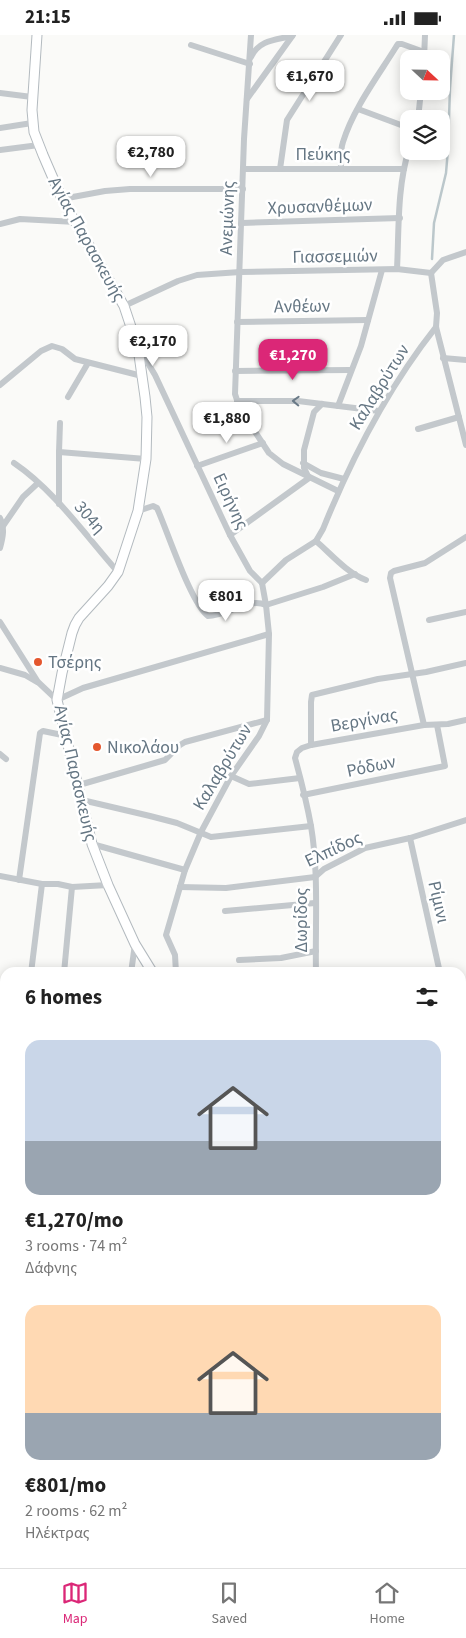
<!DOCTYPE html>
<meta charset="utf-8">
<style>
:root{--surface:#fff;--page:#f6f6f6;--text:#222;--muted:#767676;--line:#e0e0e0;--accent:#db2777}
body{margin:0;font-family:"Source Sans 3",sans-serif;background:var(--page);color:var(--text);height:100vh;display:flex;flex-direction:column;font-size:19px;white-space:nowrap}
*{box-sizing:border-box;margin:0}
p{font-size:16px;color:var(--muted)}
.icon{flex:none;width:28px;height:28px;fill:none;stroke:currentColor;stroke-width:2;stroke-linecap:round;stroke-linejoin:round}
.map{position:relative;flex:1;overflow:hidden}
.drawer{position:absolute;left:0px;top:932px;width:466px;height:601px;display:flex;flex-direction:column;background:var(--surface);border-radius:15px 15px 0 0;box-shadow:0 2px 12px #0003}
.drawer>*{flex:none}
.needle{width:32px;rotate:112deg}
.fabs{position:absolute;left:400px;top:15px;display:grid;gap:10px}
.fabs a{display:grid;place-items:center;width:50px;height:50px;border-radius:10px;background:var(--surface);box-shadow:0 2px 12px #0003;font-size:25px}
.price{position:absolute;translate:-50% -42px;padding:0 11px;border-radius:10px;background:#fff;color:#222;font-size:16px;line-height:32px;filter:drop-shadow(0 1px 2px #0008)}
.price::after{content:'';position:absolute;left:50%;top:30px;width:15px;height:11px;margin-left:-8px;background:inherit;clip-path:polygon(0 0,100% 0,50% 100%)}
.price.selected{background:var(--accent);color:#fff}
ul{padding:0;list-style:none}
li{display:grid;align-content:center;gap:10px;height:265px;padding:0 25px}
li span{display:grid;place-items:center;height:155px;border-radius:15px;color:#555}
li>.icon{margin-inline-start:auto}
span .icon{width:90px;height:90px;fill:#fffc;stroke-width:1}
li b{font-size:21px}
h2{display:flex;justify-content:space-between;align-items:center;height:60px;padding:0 25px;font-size:21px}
.status{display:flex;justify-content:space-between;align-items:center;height:35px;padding:0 25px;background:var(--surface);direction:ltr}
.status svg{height:14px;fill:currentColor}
.menu{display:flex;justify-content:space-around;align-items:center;height:70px;border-top:1px solid var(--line);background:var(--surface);font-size:14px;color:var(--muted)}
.menu a{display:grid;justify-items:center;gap:2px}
.menu .selected{color:var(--accent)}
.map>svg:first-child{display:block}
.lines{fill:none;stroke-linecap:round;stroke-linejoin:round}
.stream{stroke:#bbc7cb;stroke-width:2.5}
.secondary-casing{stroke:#b3babf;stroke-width:11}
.street{stroke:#c3c8cc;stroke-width:6}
.secondary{stroke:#fff;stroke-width:9}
.oneway{stroke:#6a7a87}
.poi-dot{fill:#e4572e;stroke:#fff;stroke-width:2}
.labels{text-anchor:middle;stroke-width:5;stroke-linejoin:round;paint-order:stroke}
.street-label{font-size:18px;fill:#657683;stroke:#fff}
.poi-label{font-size:18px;fill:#657683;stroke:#fff;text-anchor:start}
</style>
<div class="status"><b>21:15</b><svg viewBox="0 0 49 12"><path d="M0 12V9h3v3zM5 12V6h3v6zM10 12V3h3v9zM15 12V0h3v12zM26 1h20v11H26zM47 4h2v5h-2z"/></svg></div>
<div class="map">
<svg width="466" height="1533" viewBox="0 0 466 1533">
<rect width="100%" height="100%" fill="#fafaf8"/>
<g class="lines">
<!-- stream -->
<polyline class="stream" points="432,224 434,188 446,138 448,114 450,53 454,0"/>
<!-- secondary casing -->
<g class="secondary-casing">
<g id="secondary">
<polyline points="37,0 32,75 34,97 43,120 62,164 124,271 138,313 145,362 147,382 146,424 138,476 118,537 108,551 79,583 75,590 72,598 62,638 57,665 92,809 108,850 135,909 151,935 154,938"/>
<polyline points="279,1533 279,1529"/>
</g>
</g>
<!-- street -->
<g class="street">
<polyline points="251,0 244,104 235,359 240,374 269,418 283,429 338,456"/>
<polyline points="191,10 250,29"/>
<path d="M251 22C259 5 275 5 292 1"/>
<polyline points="424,24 425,0"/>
<polyline points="0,58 32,62"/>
<polyline points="247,64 293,0"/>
<polyline points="358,74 409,93"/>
<polyline points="418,84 421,56"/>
<polyline points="0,93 32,88"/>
<polyline points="0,115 39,110"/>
<polyline points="243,134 404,134"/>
<polyline points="280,134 287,85 341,0"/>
<path d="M341 134C341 125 340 115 343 107 353 74 378 41 396 12L398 9H402L424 17"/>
<polyline points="62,164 105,156 130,154 243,154"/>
<polyline points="242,188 400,183"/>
<polyline points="0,189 20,184 76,187"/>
<path d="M397 234C399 195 397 152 409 114"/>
<polyline points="431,238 437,278 436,292 466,410"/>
<polyline points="431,238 443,225 466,217"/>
<polyline points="124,271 178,246 197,240 240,237 397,234 431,238"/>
<polyline points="237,287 368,285"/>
<polyline points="140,315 155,340 230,500 250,536 262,548"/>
<polyline points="443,323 466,325"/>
<polyline points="235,336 351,335"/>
<polyline points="0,350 41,316 52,311 62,314 75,324 142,341"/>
<polyline points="68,362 88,328"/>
<polyline points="237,366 298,366 379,376"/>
<polyline points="338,371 361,311 382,235"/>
<polyline points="60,388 59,417 146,424"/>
<polyline points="418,394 459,382"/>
<path d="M14 428C54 455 86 501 118 537"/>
<polyline points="303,428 321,438 344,444"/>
<polyline points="197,431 263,408"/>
<polyline points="59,469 59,417"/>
<path d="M138 476 153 471 157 473C167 495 191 569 208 581 227 581 248 562 266 570L323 552 355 539"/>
<path d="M0 483C5 493 3 502 0 513"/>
<polyline points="3,491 23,462 38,448"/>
<polyline points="230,500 309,443 304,433 304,415 314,377 322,369"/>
<path d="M316 506C331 519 347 538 366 545"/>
<path d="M262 548 286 525 316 506 323 494C352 422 387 354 436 292"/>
<polyline points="429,585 466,577"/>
<polyline points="0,587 38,647 57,665 83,653 269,599"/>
<polyline points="0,633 25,640 37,647"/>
<polyline points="424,690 390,543 391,538 394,536 425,528 466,502"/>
<polyline points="311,710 311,667 312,660 378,644 426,637 466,628"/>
<polyline points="0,719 6,724"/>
<polyline points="231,741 249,749 300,743"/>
<polyline points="79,750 165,725 180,710 185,707 267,685"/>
<polyline points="303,760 445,731 437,690"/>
<polyline points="82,765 150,781 177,788 211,802 311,791"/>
<polyline points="410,803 440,938"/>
<polyline points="92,809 185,835"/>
<polyline points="0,841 42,849 58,849 72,852 108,850"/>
<polyline points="19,845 40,698 43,696 67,701"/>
<polyline points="180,852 226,853 315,842 324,834 365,813 410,803 466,785"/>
<polyline points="225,876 315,868"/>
<polyline points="239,925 281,923 316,916"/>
<polyline points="31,938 42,849"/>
<polyline points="64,938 72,852"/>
<polyline points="131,938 135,909"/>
<polyline points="176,938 175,920 166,900 185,835 201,797 231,741 259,701 267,685 269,599 266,570 262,548"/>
<path d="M316 938C315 889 319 839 311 791 307 769 301 745 295 723L297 717 302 713 311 710 424 690 448 689 466 685"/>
<polyline points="461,981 466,980"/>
<polyline points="461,1061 463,1086 461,1098"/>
<polyline points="0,1154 5,1155"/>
<polyline points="461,1156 466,1172"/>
<polyline points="0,1266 5,1254"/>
<polyline points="0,1281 5,1282"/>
<polyline points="461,1344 466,1345"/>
<polyline points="46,1529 46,1533"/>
<polyline points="1,1533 5,1319"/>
<polyline points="130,1533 131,1529"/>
<polyline points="158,1533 159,1529"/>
<polyline points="372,1533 373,1529"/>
<polyline points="417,1533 417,1529"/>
</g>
<!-- secondary -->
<use href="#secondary" class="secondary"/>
</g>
<!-- one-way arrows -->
<defs><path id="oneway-chevron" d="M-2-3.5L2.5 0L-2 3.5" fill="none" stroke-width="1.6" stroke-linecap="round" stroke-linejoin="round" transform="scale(1.25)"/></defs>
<use class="oneway" href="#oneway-chevron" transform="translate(296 366) rotate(-178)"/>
<!-- markers -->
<g class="poi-dot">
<circle cx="38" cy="627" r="5"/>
<circle cx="97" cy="712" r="5"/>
</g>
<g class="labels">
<!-- street labels -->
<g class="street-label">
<text x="323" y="125">Πεύκης</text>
<text transform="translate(320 171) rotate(-2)" y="6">Χρυσανθέμων</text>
<text transform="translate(227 183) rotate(-88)" y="6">Ανεμώνης</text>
<text transform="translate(87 204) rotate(61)" y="6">Αγίας Παρασκευής</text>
<text transform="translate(335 221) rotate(-1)" y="6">Γιασσεμιών</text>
<text transform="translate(302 271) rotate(-1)" y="6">Ανθέων</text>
<text transform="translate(379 352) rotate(-58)" y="6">Καλαβρύτων</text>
<text transform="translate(231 466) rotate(65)" y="6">Ειρήνης</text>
<text transform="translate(90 482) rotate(49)" y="6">304η</text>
<text transform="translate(364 685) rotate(-10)" y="6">Βεργίνας</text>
<text transform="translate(371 731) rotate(-12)" y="6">Ρόδων</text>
<text transform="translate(222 732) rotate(-59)" y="6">Καλαβρύτων</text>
<text transform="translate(76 738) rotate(77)" y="6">Αγίας Παρασκευής</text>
<text transform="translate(333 814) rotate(-25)" y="6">Ελπίδος</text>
<text transform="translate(439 867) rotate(77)" y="6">Ρίμινι</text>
<text transform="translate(301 885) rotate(-90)" y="6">Δωρίδος</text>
</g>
<!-- poi labels -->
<g class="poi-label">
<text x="48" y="633">Τσέρης</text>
<text x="107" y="718">Νικολάου</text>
</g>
</g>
</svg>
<div class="fabs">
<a><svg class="needle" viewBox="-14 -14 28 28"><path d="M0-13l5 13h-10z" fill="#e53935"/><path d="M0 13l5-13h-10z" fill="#767676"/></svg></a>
<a><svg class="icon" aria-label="layers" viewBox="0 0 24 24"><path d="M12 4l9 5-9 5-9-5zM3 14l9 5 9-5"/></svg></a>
</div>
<b class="price" style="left:310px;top:67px">€1,670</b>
<b class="price" style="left:151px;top:143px">€2,780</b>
<b class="price" style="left:153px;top:332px">€2,170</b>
<b class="price selected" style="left:293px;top:346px">€1,270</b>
<b class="price" style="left:227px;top:409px">€1,880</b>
<b class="price" style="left:226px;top:587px">€801</b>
<section class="drawer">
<h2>6 homes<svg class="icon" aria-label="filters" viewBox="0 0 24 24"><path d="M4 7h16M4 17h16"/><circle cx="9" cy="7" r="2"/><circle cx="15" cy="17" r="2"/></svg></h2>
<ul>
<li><span style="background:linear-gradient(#c9d6e8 65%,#9aa5b1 0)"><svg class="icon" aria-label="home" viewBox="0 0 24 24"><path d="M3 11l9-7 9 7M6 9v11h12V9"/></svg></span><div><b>€1,270/mo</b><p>3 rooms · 74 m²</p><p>Δάφνης</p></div></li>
<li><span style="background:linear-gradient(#ffd9b3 70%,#9aa5b1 0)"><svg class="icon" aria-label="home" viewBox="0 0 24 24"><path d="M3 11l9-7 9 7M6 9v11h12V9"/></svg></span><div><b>€801/mo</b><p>2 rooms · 62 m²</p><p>Ηλέκτρας</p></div></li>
</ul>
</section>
</div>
<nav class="menu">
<a class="selected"><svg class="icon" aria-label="map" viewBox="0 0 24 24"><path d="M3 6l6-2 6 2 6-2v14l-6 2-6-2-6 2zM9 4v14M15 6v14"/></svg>Map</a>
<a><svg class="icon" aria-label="saved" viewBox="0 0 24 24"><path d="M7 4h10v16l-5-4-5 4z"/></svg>Saved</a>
<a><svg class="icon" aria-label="home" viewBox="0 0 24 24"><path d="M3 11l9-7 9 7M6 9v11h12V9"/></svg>Home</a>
</nav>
